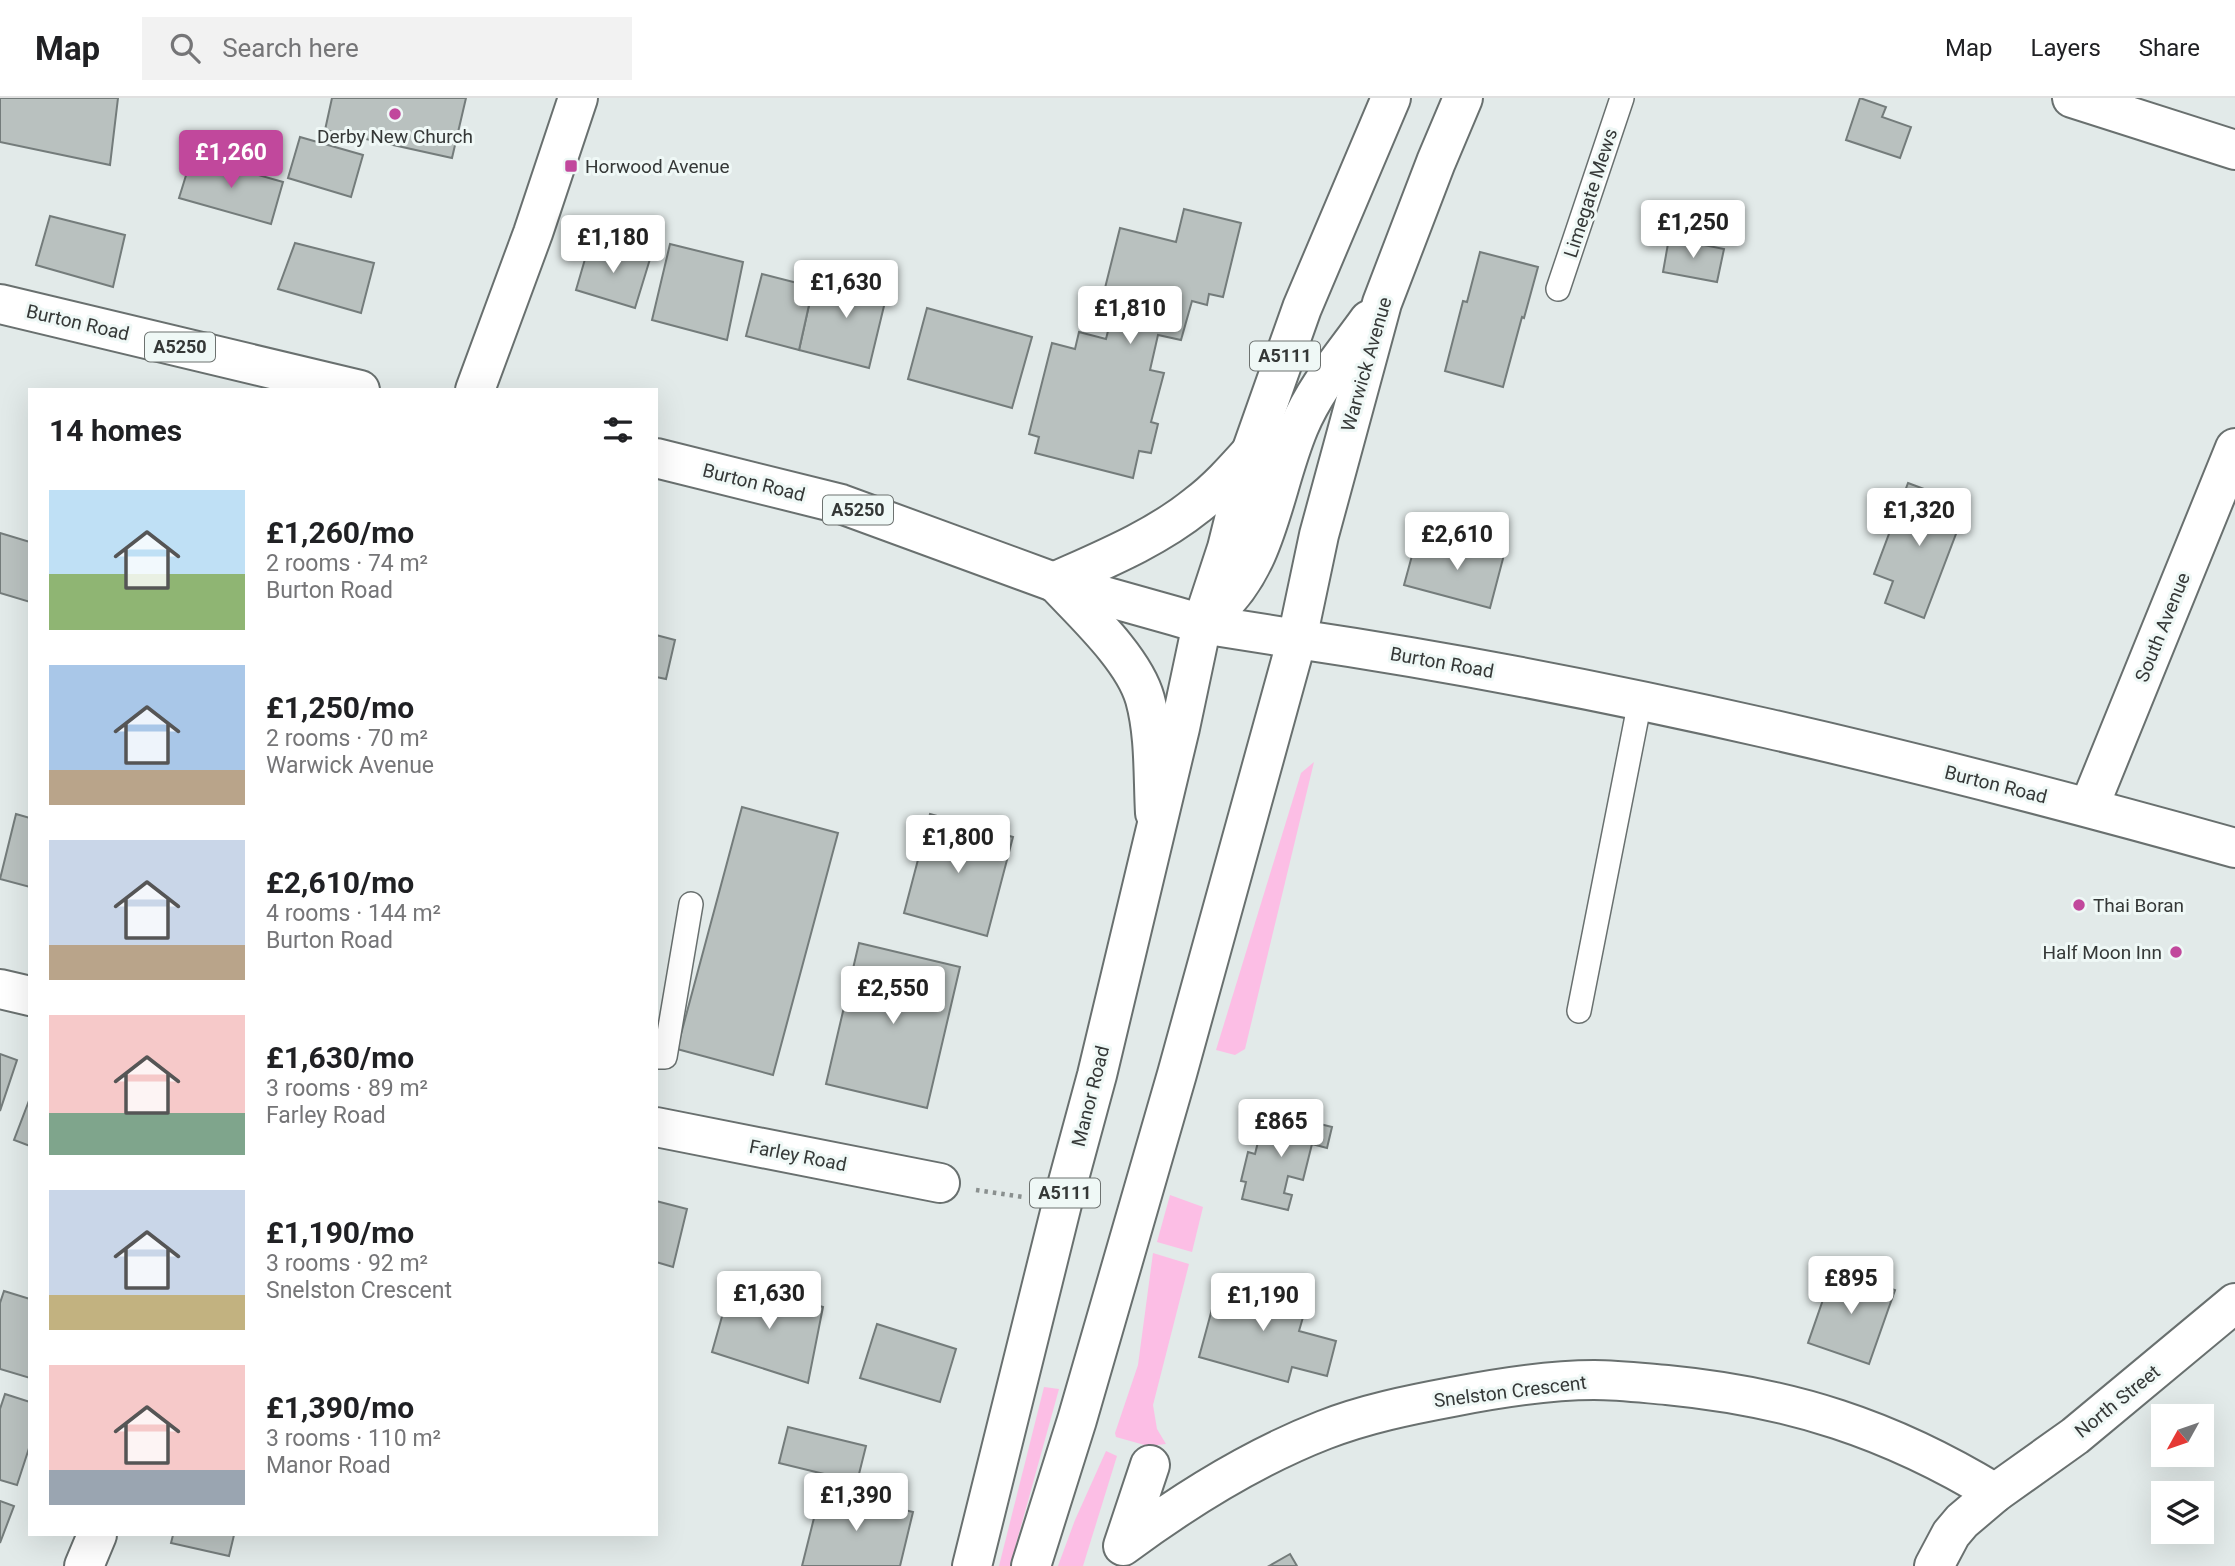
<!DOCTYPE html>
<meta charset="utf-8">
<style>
:root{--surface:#fff;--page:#f2f2f2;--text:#202124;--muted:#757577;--line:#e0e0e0;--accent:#c1489c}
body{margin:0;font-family:Roboto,sans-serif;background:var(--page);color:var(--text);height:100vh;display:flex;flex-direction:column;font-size:26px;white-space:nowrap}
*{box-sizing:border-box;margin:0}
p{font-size:23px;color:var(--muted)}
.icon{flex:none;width:38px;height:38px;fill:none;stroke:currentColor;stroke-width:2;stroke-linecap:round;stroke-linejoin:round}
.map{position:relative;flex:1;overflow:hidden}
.panel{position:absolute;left:28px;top:290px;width:630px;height:1148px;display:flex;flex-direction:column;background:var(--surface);border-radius:0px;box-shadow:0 7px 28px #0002}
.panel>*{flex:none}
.needle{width:46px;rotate:230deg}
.buttons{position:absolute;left:2151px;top:1306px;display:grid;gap:14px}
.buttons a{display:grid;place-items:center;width:63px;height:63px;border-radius:0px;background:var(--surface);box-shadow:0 7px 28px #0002;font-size:35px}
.price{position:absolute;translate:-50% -60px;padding:0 16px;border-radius:7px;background:#fff;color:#222;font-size:23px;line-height:46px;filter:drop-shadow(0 2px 4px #0008)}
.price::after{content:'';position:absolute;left:50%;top:42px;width:21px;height:16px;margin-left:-10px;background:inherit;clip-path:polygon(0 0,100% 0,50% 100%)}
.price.selected{background:var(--accent);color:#fff}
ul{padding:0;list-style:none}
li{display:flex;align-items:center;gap:21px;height:175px;padding:0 21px}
li span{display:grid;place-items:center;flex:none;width:196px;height:140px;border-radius:0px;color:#555}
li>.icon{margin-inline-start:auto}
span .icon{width:84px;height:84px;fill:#fffc;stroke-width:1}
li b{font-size:30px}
h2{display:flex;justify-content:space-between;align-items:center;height:84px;padding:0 21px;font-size:30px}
header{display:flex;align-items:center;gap:42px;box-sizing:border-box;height:98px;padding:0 35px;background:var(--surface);border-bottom:2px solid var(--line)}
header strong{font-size:33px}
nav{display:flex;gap:38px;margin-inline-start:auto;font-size:24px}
.search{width:490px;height:63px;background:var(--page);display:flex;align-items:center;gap:18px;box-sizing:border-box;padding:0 24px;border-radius:0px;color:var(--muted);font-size:26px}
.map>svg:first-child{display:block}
.green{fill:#fcbee5}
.building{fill:#b9c1bf;stroke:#747c7b;stroke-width:2}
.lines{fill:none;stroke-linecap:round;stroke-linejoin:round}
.service-casing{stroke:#69706f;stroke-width:26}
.minor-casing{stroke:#69706f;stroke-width:42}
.tertiary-casing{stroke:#69706f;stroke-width:42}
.primary-casing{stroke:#69706f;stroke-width:42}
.trunk-casing{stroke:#69706f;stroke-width:42}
.path{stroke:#8a908f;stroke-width:4.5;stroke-dasharray:3.5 5;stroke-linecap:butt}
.service{stroke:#fff;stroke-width:23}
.minor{stroke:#fff;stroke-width:38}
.tertiary{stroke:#fff;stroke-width:38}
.primary{stroke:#fff;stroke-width:38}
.trunk{stroke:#fff;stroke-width:38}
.poi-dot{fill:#c1489c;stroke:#eff8f6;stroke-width:2.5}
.labels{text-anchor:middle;stroke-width:6;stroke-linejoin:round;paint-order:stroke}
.shield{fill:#eff8f6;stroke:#6d7270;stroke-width:2}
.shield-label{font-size:18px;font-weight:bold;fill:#353837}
.poi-label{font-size:19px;fill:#353837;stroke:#eff8f6;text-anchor:start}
.street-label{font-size:19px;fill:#353837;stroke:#eff8f6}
</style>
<header>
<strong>Map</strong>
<div class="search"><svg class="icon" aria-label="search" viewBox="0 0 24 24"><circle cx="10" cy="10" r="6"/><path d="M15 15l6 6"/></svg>Search here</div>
<nav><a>Map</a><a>Layers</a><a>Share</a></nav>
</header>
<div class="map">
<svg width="2235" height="1468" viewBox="0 0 2235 1468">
<rect width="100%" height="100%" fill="#e2eae9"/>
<!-- green -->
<g class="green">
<polygon points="1314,664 1245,951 1235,957 1216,952 1301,675"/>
<polygon points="1170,1097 1203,1109 1192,1154 1157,1144"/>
<polygon points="1153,1155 1189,1166 1153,1307 1157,1331 1166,1346 1148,1348 1116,1339 1115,1335 1138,1267"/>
<polygon points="1044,1289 1059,1291 1010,1468 999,1468"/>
<polygon points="1106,1353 1117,1358 1083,1468 1058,1468 1075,1422"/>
</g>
<!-- building -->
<g class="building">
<polygon points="0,0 118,0 110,67 0,44"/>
<polygon points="332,0 466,0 452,60 325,32"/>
<polygon points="1860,0 1886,9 1882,19 1911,29 1900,60 1846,42"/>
<polygon points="300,39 363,57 351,99 288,80"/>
<polygon points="192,58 283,84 271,126 179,100"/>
<polygon points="1184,111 1241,125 1223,199 1209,196 1207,207 1192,203 1181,242 1158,237 1150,272 1164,275 1151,324 1158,326 1151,355 1139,353 1133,380 1035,355 1039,339 1029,336 1052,245 1075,251 1079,234 1106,241 1115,205 1102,202 1120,130 1176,144"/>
<polygon points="50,118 125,137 113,189 36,167"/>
<polygon points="1669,140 1724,151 1717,184 1663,174"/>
<polygon points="590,144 650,161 635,210 576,192"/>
<polygon points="295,145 374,165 361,215 278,191"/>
<polygon points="670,146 743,164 727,242 652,222"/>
<polygon points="1480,154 1538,169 1524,220 1522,219 1503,289 1445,273 1463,203 1467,204"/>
<polygon points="852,172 891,179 869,270 799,252 813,189 845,195"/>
<polygon points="762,176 813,189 799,252 746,238"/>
<polygon points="927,210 1032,239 1012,310 908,281"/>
<polygon points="1908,385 1967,407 1924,520 1885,505 1893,483 1874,476"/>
<polygon points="0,435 30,444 30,504 0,495"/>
<polygon points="1465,442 1505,453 1490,510 1404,487 1416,443 1462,456"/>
<polygon points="656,537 675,542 666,581 656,579"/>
<polygon points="742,709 838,735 773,977 677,951"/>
<polygon points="16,716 30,720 30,789 0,781"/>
<polygon points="930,716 1013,739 987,838 904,815"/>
<polygon points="859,845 960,869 927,1010 826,986"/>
<polygon points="0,956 17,962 0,1013"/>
<polygon points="30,1000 30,1048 14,1042"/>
<polygon points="1272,1014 1332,1029 1327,1050 1312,1046 1303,1082 1288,1078 1284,1095 1292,1097 1288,1112 1242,1101 1246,1084 1241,1083 1248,1054 1255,1056 1258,1044 1264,1045"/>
<polygon points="656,1103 687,1111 673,1169 656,1164"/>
<polygon points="1834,1170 1895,1192 1869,1266 1808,1245"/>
<polygon points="1221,1178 1308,1202 1299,1233 1336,1243 1327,1278 1292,1269 1288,1284 1199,1259"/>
<polygon points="732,1183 823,1209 808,1285 712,1254"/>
<polygon points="4,1193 30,1201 30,1280 0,1271 0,1205"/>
<polygon points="877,1226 956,1251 940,1304 860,1280"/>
<polygon points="5,1296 30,1304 30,1347 17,1387 0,1382 0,1311"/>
<polygon points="788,1329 866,1348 857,1384 779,1365"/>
<polygon points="821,1392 913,1414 900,1468 802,1468"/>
<polygon points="0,1403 14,1408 0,1445"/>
<polygon points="173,1437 234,1437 229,1458 171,1445"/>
<polygon points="1290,1456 1297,1468 1269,1468"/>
</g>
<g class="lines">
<!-- service casing -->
<g class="service-casing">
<g id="service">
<polyline points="1558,191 1622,0"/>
<polyline points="1579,913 1640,603"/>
<polyline points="656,959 665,959 691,806"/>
</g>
</g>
<!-- minor casing -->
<g class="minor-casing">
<g id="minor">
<polyline points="2072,0 2235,52"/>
<polyline points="475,292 533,135 578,0"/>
<polyline points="2089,709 2235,350"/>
<polyline points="0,891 30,898"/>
<polyline points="656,1029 940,1085"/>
<path d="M1150 1367 1123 1448C1185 1402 1252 1360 1324 1332 1365 1316 1409 1307 1452 1299 1498 1290 1546 1282 1594 1282 1618 1282 1643 1285 1667 1287 1791 1299 1890 1331 1995 1395"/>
<polyline points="84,1468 97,1437"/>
</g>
</g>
<!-- tertiary casing -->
<g class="tertiary-casing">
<g id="tertiary">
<path d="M1297 541C1614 588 1927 664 2235 750"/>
<polyline points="1934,1468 1951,1436 1962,1423 1995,1395 2075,1338 2235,1205"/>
</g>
</g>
<!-- primary casing -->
<g class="primary-casing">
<g id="primary">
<polyline points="0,206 360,292"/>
<polyline points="656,360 841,406 1054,484 1175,518 1202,526 1297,541"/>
<path d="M1054 484C1103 462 1155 441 1197 407 1217 392 1234 373 1251 354"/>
<path d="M1056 485C1084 515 1134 561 1145 601 1155 637 1153 678 1155 715"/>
</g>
</g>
<!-- trunk casing -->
<g class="trunk-casing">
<g id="trunk">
<path d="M1217 512C1269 465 1273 391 1299 329 1315 290 1344 257 1369 222"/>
<polyline points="972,1468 1062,1106 1097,977 1180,630 1202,526 1227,450 1251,354 1302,210 1391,0"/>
<polyline points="1031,1468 1077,1322 1177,976 1297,541 1319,437 1382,205 1436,64 1463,0"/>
</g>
</g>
<!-- path -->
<polyline class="path" points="976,1092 1023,1099"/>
<!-- service -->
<use href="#service" class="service"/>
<!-- minor -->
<use href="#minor" class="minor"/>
<!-- tertiary -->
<use href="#tertiary" class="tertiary"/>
<!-- primary -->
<use href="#primary" class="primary"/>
<!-- trunk -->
<use href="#trunk" class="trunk"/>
</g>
<!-- markers -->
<g class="poi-dot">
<circle cx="395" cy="16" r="7"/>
<rect x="564" y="61" width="14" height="14" rx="3.5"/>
<circle cx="2079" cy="807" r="7"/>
<circle cx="2176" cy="854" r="7"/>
</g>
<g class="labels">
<!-- shield labels -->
<g class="shield">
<rect x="145" y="234.5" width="70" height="29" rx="5"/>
<rect x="1250" y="243.5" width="70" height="29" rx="5"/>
<rect x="823" y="397.5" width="70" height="29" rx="5"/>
<rect x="1030" y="1080.5" width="70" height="29" rx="5"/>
</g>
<g class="shield-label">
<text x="180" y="255">A5250</text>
<text x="1285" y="264">A5111</text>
<text x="858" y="418">A5250</text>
<text x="1065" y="1101">A5111</text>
</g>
<!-- poi labels -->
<g class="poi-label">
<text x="395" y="45" text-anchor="middle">Derby New Church</text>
<text x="585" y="75">Horwood Avenue</text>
<text x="2093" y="814">Thai Boran</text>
<text x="2162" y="861" text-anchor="end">Half Moon Inn</text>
</g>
<!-- street labels -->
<g class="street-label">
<text transform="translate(1590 95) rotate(-72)" y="7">Limegate Mews</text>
<text transform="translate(78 224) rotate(13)" y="7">Burton Road</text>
<text transform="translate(1366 266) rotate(-74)" y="7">Warwick Avenue</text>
<text transform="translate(754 384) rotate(14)" y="7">Burton Road</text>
<text transform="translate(2162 529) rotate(-68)" y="7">South Avenue</text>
<text transform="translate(1442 564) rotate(10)" y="7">Burton Road</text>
<text transform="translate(1996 686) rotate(14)" y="7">Burton Road</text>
<text transform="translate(1090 998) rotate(-76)" y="7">Manor Road</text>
<text transform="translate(798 1057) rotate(11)" y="7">Farley Road</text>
<text transform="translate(1510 1293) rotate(-7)" y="7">Snelston Crescent</text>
<text transform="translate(2117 1303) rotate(-39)" y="7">North Street</text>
</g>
</g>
</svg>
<div class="buttons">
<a><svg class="needle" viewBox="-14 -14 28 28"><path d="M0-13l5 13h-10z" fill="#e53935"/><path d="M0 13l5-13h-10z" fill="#757577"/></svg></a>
<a><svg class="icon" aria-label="layers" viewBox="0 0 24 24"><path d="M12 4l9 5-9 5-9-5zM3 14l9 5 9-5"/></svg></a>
</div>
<b class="price selected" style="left:231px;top:92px">£1,260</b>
<b class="price" style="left:1693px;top:162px">£1,250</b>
<b class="price" style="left:613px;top:177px">£1,180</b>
<b class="price" style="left:846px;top:222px">£1,630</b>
<b class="price" style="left:1130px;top:248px">£1,810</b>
<b class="price" style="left:1919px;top:450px">£1,320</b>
<b class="price" style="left:1457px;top:474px">£2,610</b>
<b class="price" style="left:958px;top:777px">£1,800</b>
<b class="price" style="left:893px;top:928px">£2,550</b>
<b class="price" style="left:1281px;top:1061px">£865</b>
<b class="price" style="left:1851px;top:1218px">£895</b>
<b class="price" style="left:769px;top:1233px">£1,630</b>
<b class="price" style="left:1263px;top:1235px">£1,190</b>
<b class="price" style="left:856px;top:1435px">£1,390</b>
<section class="panel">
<h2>14 homes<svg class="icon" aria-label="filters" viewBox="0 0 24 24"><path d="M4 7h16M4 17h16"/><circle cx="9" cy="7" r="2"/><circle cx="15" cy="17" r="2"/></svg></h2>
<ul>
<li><span style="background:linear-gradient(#bfe0f5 60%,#8fb573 0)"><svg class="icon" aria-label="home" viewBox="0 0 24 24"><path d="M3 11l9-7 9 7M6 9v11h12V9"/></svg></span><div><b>£1,260/mo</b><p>2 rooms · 74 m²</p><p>Burton Road</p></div></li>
<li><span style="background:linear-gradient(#a9c7e8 75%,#b9a48a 0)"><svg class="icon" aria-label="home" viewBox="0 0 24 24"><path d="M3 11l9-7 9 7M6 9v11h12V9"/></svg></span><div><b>£1,250/mo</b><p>2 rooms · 70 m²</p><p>Warwick Avenue</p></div></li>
<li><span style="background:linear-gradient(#c9d6e8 75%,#b9a48a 0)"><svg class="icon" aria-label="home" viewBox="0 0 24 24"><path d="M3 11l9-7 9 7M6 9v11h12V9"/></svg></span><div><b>£2,610/mo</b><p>4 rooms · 144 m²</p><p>Burton Road</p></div></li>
<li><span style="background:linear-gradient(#f6c9c9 70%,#7fa58c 0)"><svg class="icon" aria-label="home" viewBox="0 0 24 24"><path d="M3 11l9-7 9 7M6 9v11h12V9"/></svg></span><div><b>£1,630/mo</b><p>3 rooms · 89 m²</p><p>Farley Road</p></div></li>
<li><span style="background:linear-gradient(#c9d6e8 75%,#c2b280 0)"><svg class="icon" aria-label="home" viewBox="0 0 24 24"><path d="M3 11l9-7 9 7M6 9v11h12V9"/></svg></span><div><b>£1,190/mo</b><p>3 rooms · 92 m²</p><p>Snelston Crescent</p></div></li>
<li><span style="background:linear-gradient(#f6c9c9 75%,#9aa5b1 0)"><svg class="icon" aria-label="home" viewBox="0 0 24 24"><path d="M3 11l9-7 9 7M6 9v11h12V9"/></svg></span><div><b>£1,390/mo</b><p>3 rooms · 110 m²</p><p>Manor Road</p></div></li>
</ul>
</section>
</div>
